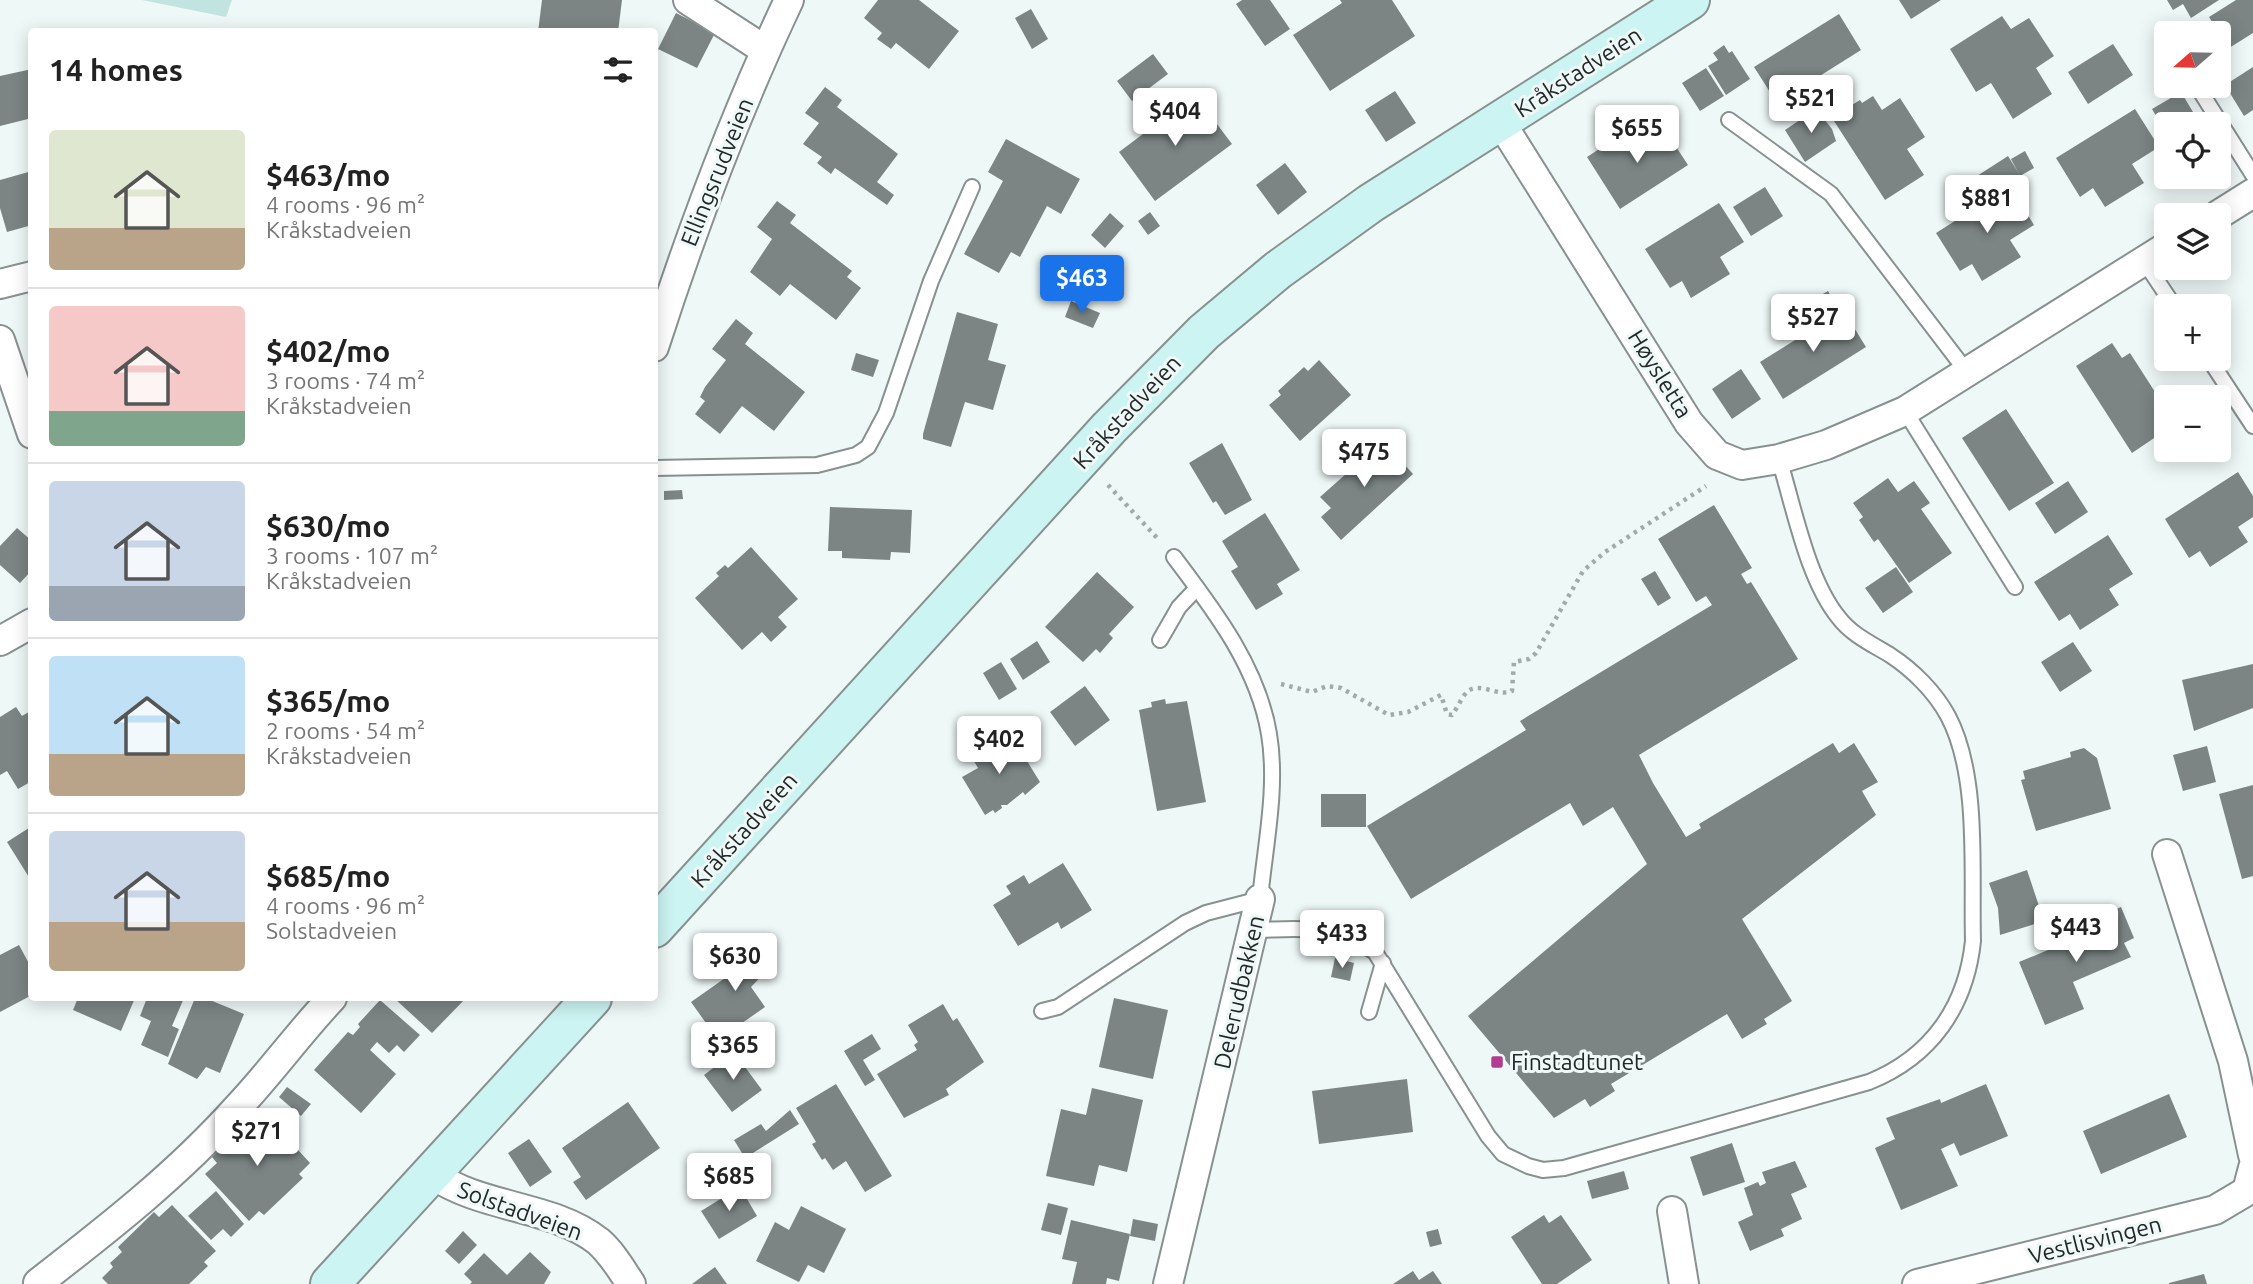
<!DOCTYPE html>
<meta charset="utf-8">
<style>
:root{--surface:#fff;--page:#f2f2f2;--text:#222;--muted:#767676;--line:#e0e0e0;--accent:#1a73e8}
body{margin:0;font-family:Ubuntu,sans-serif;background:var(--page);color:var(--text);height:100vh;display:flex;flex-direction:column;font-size:26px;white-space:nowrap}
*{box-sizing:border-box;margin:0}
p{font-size:23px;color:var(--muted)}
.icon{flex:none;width:38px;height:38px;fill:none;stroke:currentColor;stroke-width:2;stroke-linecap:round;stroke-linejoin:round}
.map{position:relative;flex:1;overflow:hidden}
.details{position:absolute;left:28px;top:28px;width:630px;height:973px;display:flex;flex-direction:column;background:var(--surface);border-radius:7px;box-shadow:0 4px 18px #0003}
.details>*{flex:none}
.needle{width:46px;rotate:250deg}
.fabs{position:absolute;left:2154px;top:21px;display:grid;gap:14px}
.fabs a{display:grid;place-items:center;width:77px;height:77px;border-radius:7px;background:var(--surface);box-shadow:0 4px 18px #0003;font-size:35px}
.price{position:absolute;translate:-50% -60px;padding:0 16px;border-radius:7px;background:#fff;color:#222;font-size:23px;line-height:46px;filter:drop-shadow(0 2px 4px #0008)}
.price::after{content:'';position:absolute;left:50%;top:42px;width:21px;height:16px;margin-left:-10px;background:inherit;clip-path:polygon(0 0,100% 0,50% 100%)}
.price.selected{background:var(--accent);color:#fff}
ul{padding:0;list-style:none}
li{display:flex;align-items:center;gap:21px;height:175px;padding:0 21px}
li+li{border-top:2px solid var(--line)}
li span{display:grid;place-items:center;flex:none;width:196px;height:140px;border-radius:7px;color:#555}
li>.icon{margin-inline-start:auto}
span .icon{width:84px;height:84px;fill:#fffc;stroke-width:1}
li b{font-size:30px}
h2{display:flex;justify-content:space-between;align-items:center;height:84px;padding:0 21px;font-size:30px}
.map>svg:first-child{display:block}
.green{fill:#c2e4e1}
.building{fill:#7c8584}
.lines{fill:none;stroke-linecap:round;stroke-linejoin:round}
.lane-casing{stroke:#889190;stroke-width:18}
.street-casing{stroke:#889190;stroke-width:32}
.secondary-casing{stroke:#889190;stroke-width:42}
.path{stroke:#a3abaa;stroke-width:4.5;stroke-dasharray:3.5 5;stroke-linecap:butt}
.lane{stroke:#fff;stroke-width:14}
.street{stroke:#fff;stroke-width:28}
.secondary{stroke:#ccf4f2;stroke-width:38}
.poi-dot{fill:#b23c94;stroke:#eef8f7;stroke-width:2.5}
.labels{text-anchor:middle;stroke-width:6;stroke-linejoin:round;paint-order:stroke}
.street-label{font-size:23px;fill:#242727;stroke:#eef8f7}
.poi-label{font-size:23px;fill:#242727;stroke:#eef8f7;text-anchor:start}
</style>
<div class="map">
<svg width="2253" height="1284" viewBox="0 0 2253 1284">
<rect width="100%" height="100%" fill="#eef8f7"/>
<!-- green -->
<polygon class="green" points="142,0 232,0 226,17"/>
<!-- building -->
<g class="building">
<polygon points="542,0 622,0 618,32 538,32"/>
<polygon points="878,0 919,0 959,31 929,69 896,43 891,49 877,39 882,33 864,18"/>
<polygon points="1242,0 1270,0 1290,29 1265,46 1236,4"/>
<polygon points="1340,0 1392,0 1415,36 1330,91 1293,35 1342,3"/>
<polygon points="1899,0 1941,0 1911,19"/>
<polygon points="2167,0 2219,0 2191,18 2183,4 2173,10"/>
<polygon points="2236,0 2253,0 2253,33 2229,48 2209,17"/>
<polygon points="1031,9 1048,39 1032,49 1015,18"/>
<polygon points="676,13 715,33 697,68 658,49"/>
<polygon points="1839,14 1861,50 1777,103 1754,67"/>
<polygon points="2002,16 2011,29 2029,18 2054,56 2036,68 2052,94 2013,119 1991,83 1976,92 1950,49"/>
<polygon points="2113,44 2133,75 2088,104 2068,72"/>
<polygon points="1724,45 1729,53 1732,51 1750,79 1726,95 1708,66 1718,60 1713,53"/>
<polygon points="1153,54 1168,74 1132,101 1117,81"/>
<polygon points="2253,67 2253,110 2244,116 2225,85"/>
<polygon points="1706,68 1724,96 1700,111 1682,83"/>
<polygon points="32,69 32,118 0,126 0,76"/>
<polygon points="825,87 842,100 837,107 898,154 877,182 894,195 887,205 835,168 831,174 817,163 822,157 803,144 819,123 805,113"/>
<polygon points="1395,91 1416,123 1386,142 1365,110"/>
<polygon points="2181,92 2199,122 2166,124 2166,133 2152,109"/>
<polygon points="1195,95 1232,144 1155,201 1119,152"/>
<polygon points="1873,96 1882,110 1900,98 1925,137 1907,149 1924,175 1885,200 1834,121 1845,114 1842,111 1860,100 1862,103"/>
<polygon points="1816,109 1832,129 1836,141 1805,162 1785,130"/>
<polygon points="2135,109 2159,147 2132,164 2144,183 2105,207 2093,188 2080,197 2056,158"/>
<polygon points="1661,124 1688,165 1620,209 1587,157 1616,138 1623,149"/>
<polygon points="1006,139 1080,179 1061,214 1047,206 1020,257 1011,252 999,273 964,254 1003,181 988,172"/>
<polygon points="2025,151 2034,168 2020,176 2011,159"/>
<polygon points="2008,156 2020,175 1975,203 1963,185"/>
<polygon points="1285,163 1307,192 1278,215 1256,185"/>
<polygon points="32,171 32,225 7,232 0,208 0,180"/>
<polygon points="2010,186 2034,225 2010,240 2021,257 1982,281 1972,264 1960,271 1936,233"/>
<polygon points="1765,187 1783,216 1751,236 1733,207"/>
<polygon points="777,201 796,215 790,223 852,271 847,277 861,288 836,320 790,284 780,296 750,272 772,239 757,227"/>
<polygon points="1719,203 1744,242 1720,257 1730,274 1691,298 1682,281 1670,288 1645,249"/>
<polygon points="1150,212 1160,226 1148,235 1138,221"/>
<polygon points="1110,213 1124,226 1105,248 1091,235"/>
<polygon points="1828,291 1834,302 1805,320 1799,308"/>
<polygon points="1071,301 1100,313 1093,328 1065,317"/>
<polygon points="1843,310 1866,347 1783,399 1760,362"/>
<polygon points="957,312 998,324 988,360 1006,365 993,410 965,402 951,447 923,439 923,434"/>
<polygon points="736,319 753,333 745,344 805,392 774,431 742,406 720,434 695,414 705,401 700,397 705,387 726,360 712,349"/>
<polygon points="2112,343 2122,358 2130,353 2166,409 2166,430 2132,453 2076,366"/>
<polygon points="856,353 879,360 873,377 851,370"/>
<polygon points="1319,360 1351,395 1300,441 1269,405 1281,395 1278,391 1304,367 1308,371"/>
<polygon points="1741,369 1761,399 1732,419 1712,389"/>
<polygon points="2006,409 2054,483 2009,511 1962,438"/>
<polygon points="1383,441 1413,474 1341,540 1321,517 1331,508 1320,497"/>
<polygon points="1222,443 1252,500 1225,515 1216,501 1213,503 1189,463"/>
<polygon points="2238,472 2253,496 2253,517 2238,527 2248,542 2210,567 2200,551 2189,558 2165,519"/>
<polygon points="1888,478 1898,492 1914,481 1930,503 1921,509 1952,553 1909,583 1878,539 1874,542 1859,520 1863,517 1853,503"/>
<polygon points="2068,481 2088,512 2055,534 2035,503"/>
<polygon points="682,490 683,499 664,500 664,491"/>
<polygon points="1714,505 1752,568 1741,574 1747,584 1751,582 1798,659 1639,755 1653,783 1686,837 1701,828 1699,824 1833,743 1839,753 1854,743 1878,782 1862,791 1876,815 1742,919 1792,1001 1764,1019 1767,1024 1742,1039 1727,1014 1611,1084 1615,1091 1590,1107 1585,1099 1554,1118 1468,1016 1647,864 1613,807 1583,826 1570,803 1411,899 1367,826 1526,730 1520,721 1712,605 1706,596 1696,602 1658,539"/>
<polygon points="830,507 912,510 910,553 891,552 890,560 842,558 842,551 828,551"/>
<polygon points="1265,513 1300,570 1277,584 1283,594 1256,610 1231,571 1238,567 1222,541"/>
<polygon points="17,528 32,541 32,570 20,583 0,565 0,546"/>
<polygon points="2108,535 2133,574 2109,589 2119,605 2080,630 2070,614 2059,621 2034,582"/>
<polygon points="751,547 798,599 778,617 787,627 771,642 762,632 742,650 695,598 719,576 716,573 725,565 728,568"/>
<polygon points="1896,567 1913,592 1883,613 1865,588"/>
<polygon points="1655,571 1671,598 1658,606 1641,579"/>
<polygon points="1097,572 1134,607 1109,634 1113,638 1100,653 1096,649 1083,662 1045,627"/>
<polygon points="1037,641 1050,662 1023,680 1010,659"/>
<polygon points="2073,642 2092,671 2060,692 2041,662"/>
<polygon points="1001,662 1017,689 999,700 983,673"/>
<polygon points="2253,664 2253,708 2194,731 2182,680"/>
<polygon points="1085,686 1110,720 1075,746 1050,712"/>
<polygon points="1165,699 1166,704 1187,701 1206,802 1157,811 1139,710 1152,707 1151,702"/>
<polygon points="16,707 22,716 32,710 32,781 18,789 7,771 0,775 0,717"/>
<polygon points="999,736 1007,751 1017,745 1040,782 1025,795 1023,792 1007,805 1001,805 1002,808 995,813 993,810 985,815 962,777 978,768 969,753"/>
<polygon points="2207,746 2216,782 2183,791 2173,755"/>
<polygon points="2084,748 2097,758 2111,809 2036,831 2021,780 2025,779 2023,771 2071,757 2070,752"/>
<polygon points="2253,785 2253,876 2242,879 2219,794"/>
<rect x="1321" y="794" width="45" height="33"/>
<polygon points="32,826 32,882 7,842"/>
<polygon points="1063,863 1092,910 1061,929 1058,922 1018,946 993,905 1011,894 1006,886 1024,875 1029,884"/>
<polygon points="2027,870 2044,921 2000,935 1998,908 1989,883"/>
<polygon points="2121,907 2134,938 2124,943 2131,957 2073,982 2084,1009 2045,1025 2019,962 2053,948 2051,943 2092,927 2089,920"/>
<polygon points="755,939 777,960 751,987 765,1007 718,1040 691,1002 738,969 734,963"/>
<polygon points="19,945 32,969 32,995 0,1012 0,955"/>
<polygon points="1335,958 1354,963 1350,981 1331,977"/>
<polygon points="78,998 135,998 121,1031 73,1010"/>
<polygon points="147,998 184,998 172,1026 179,1029 168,1057 141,1045 151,1021 140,1016"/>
<polygon points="195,998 205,998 244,1014 220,1073 206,1067 197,1079 168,1064"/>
<polygon points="394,998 466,998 432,1033"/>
<polygon points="1114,998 1168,1010 1153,1079 1099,1067"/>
<polygon points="380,1000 420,1035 404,1052 397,1045 389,1053 377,1042 370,1050 396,1074 361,1113 314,1070 348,1032 353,1035 360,1027 358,1024"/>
<polygon points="943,1004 953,1021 957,1018 984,1062 946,1089 949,1095 904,1118 877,1074 917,1050 914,1045 918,1042 908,1025"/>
<polygon points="872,1034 881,1049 863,1060 875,1080 865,1086 844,1051"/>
<polygon points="734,1052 762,1090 732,1112 704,1075"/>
<polygon points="1407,1079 1413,1132 1319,1144 1312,1091"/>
<polygon points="836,1084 892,1176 865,1192 846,1161 833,1170 825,1158 822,1160 812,1144 816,1142 796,1108"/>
<polygon points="1986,1084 2008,1136 1960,1156 1954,1143 1941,1149 1958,1186 1901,1210 1875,1148 1895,1139 1886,1118 1940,1099 1941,1103"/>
<polygon points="287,1087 311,1104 301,1116 279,1097"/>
<polygon points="1092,1088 1143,1100 1127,1172 1099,1165 1094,1186 1046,1176 1061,1109 1086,1115"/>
<polygon points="2169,1094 2187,1137 2101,1174 2083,1131"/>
<polygon points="628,1102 660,1148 586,1200 573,1182 581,1177 562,1148"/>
<polygon points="790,1110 799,1124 745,1158 734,1140 761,1124 766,1131"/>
<polygon points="267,1116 310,1163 299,1174 303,1178 264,1215 259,1211 249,1221 205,1174 217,1163 212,1157 249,1123 254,1128"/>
<polygon points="529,1139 552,1172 530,1187 508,1153"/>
<polygon points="1732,1143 1745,1182 1703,1196 1690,1157"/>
<polygon points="1795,1161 1807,1187 1791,1194 1802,1219 1781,1229 1784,1236 1750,1251 1738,1222 1753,1215 1744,1188 1758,1182 1760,1186 1766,1183 1762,1172"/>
<polygon points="1624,1171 1629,1189 1592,1199 1587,1181"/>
<polygon points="740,1187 757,1216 719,1239 701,1211"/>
<polygon points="216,1191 244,1224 231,1237 223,1229 211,1240 188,1216"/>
<polygon points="1048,1203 1068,1208 1061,1235 1041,1230"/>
<polygon points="172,1205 216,1251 204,1262 208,1266 189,1284 108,1284 102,1278 113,1267 110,1263 122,1252 118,1247 154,1212 159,1217"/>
<polygon points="801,1206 846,1229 824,1273 808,1265 799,1282 756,1261 775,1222 789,1230"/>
<polygon points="1544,1215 1549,1223 1561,1215 1592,1260 1557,1284 1542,1284 1511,1237"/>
<polygon points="1133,1219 1158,1224 1155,1241 1130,1236"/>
<polygon points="1071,1220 1130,1234 1119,1281 1107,1278 1106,1284 1072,1284 1077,1262 1062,1259"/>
<polygon points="1438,1229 1442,1244 1430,1247 1426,1232"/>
<polygon points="463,1231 477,1245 459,1264 445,1251"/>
<polygon points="530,1252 551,1272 544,1284 470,1284 472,1282 464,1274 484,1253 507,1275"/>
<polygon points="715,1267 727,1284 692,1284"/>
<polygon points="1413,1271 1419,1280 1433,1271 1442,1284 1393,1284"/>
<polygon points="2204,1274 2207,1284 2169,1284 2169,1283"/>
</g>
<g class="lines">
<!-- lane casing -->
<g class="lane-casing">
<g id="lane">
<polyline points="2197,86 2253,175"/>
<polyline points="1729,120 1831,194 1967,372"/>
<polyline points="2144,261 2174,306"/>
<polyline points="2209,359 2253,426"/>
<polyline points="1905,411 2015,587"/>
<polyline points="654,468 817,465 856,455 868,447 886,413 931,281 972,187"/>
<polyline points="1160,640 1179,607 1197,588"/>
<path d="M1254 930C1304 929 1331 923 1375 952L1488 1136 1503 1154 1528 1166 1543 1170 1564 1168 1869 1082C1931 1057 1966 1007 1973 941 1971 873 1980 776 1948 716 1935 692 1913 670 1890 655 1872 644 1852 635 1839 618 1807 579 1794 507 1779 459"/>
<path d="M1042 1011 1058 1007 1185 923 1206 913 1260 899C1265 846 1278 787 1269 734 1258 667 1214 610 1174 557"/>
<polyline points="1369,1012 1383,963"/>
</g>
</g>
<!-- street casing -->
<g class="street-casing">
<g id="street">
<polyline points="688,0 765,50"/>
<polyline points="1500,121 1689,423 1717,455 1742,465 1779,459 1826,445 1905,411 2166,247"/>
<polyline points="2218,215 2253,193"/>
<polyline points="0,284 32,276"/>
<polyline points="0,340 32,434"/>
<path d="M654 347C692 229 736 112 789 0"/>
<polyline points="0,641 32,623"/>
<polyline points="2167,854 2233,1061 2253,1155"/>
<path d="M432 1174C482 1209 552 1205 598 1241 612 1253 621 1269 631 1284"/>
<polyline points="1672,1211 1684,1284"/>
<path d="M38 1283C109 1228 178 1174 238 1107 271 1072 299 1033 332 998"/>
<polyline points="1168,1284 1260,899"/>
<polyline points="1917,1284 2215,1210 2247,1191 2253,1168"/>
</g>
</g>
<!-- secondary casing -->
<g class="secondary-casing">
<g id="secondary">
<polyline points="654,928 1109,428 1204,332 1278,270 1371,203 1690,0"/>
<polyline points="330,1284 592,998"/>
</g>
</g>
<!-- path -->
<g class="path">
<polyline points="1108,485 1159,540"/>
<path d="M1281 684 1312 692 1327 686 1341 688 1389 715 1408 712 1441 695 1447 714 1452 715C1457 709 1462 696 1468 691 1480 682 1498 697 1512 691L1514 662 1529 659 1536 653 1583 571 1605 552 1706 486"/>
</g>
<!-- lane -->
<use href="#lane" class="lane"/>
<!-- street -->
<use href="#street" class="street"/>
<!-- secondary -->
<use href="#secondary" class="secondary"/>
</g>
<!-- markers -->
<rect class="poi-dot" x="1490" y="1055" width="14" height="14" rx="3.5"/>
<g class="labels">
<!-- street labels -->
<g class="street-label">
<text transform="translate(1578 72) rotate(-33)" y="8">Kråkstadveien</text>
<text transform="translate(717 172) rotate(-68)" y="8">Ellingsrudveien</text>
<text transform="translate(1660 374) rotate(58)" y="8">Høysletta</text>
<text transform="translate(1127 412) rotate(-47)" y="8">Kråkstadveien</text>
<text transform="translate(744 830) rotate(-48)" y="8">Kråkstadveien</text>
<text transform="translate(1239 992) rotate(-77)" y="8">Delerudbakken</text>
<text transform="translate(520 1211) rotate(20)" y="8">Solstadveien</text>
<text transform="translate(2095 1240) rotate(-14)" y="8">Vestlisvingen</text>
</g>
<!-- poi labels -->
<g class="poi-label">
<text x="1511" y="1070">Finstadtunet</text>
</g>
</g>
</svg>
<div class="fabs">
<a><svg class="needle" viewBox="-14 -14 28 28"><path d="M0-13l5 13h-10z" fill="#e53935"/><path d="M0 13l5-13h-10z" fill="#767676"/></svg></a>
<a><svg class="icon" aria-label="locate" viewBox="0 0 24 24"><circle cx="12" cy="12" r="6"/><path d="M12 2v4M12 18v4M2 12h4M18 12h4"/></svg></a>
<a><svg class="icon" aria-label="layers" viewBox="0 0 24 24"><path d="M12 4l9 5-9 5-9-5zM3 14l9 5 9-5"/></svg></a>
<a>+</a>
<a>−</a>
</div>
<b class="price" style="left:1811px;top:135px">$521</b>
<b class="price" style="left:1175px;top:148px">$404</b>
<b class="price" style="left:1637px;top:165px">$655</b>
<b class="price" style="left:1987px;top:235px">$881</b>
<b class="price selected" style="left:1082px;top:315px">$463</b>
<b class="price" style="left:1813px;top:354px">$527</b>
<b class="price" style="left:1364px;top:489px">$475</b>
<b class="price" style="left:999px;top:776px">$402</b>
<b class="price" style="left:2076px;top:964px">$443</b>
<b class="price" style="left:1342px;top:970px">$433</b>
<b class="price" style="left:735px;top:993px">$630</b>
<b class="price" style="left:733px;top:1082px">$365</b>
<b class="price" style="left:257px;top:1168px">$271</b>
<b class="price" style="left:729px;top:1213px">$685</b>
<section class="details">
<h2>14 homes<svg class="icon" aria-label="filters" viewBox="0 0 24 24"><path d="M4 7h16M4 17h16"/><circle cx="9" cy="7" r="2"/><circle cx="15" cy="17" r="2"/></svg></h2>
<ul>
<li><span style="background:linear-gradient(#dfe7d0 70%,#b9a48a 0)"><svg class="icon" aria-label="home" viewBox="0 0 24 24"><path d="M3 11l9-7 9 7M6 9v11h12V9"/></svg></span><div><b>$463/mo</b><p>4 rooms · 96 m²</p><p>Kråkstadveien</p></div></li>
<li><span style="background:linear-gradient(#f6c9c9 75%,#7fa58c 0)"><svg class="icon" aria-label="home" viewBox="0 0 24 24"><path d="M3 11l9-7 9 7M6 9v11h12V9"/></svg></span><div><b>$402/mo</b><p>3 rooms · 74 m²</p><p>Kråkstadveien</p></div></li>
<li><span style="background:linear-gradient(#c9d6e8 75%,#9aa5b1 0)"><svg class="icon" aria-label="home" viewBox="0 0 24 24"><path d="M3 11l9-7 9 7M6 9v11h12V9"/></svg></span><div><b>$630/mo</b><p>3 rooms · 107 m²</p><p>Kråkstadveien</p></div></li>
<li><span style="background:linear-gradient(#bfe0f5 70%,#b9a48a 0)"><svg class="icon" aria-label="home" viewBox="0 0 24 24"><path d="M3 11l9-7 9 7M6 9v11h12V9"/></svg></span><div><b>$365/mo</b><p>2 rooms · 54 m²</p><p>Kråkstadveien</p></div></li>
<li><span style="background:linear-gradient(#c9d6e8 65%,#b9a48a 0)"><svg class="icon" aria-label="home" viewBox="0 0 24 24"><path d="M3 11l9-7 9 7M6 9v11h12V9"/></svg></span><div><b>$685/mo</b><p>4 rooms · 96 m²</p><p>Solstadveien</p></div></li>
</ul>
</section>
</div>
